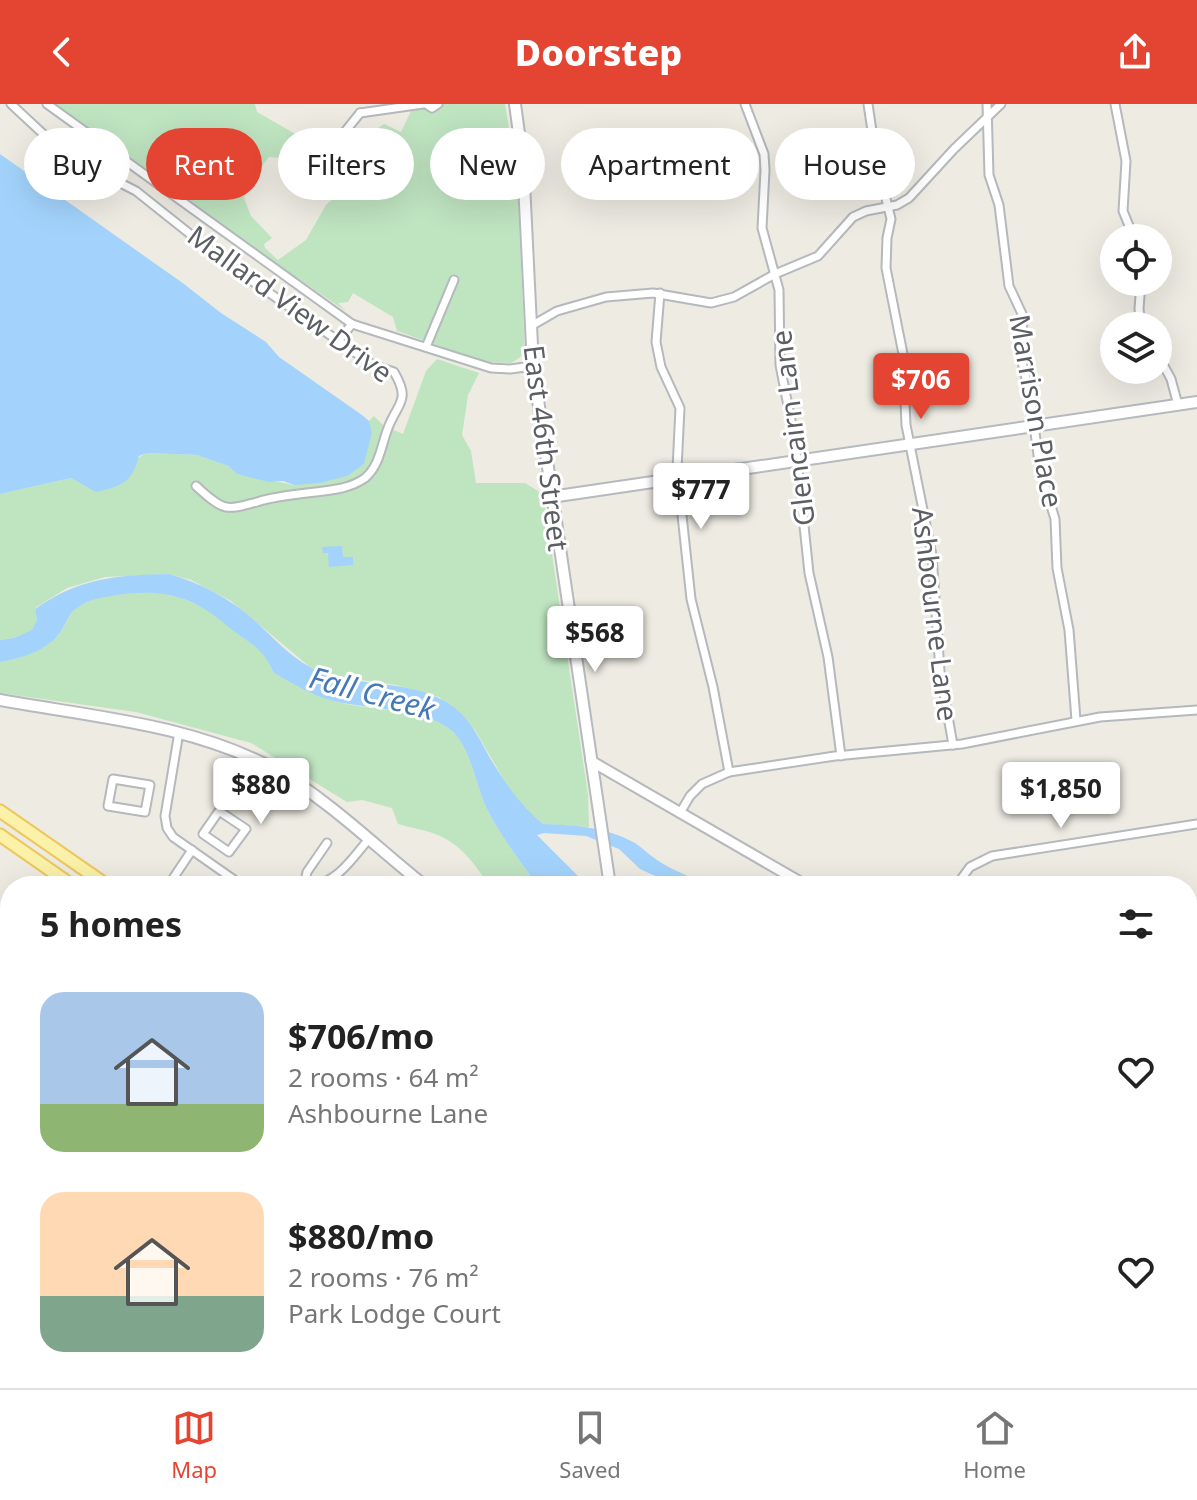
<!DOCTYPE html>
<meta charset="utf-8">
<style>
:root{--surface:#fff;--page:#f2f2f2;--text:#222;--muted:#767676;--line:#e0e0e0;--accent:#e34532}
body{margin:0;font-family:"Noto Sans",sans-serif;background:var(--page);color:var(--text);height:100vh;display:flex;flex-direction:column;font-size:30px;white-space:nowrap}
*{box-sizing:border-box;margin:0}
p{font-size:26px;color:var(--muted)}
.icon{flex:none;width:44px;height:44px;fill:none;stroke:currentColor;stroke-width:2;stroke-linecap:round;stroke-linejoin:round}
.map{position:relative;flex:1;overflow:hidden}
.details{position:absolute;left:0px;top:772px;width:1198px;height:512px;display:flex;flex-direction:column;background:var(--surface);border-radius:32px 32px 0 0;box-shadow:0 8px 32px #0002}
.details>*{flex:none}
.guide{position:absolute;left:24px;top:24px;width:1150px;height:72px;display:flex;gap:16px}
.buttons{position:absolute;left:1100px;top:120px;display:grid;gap:16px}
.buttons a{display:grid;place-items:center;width:72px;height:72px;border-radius:50%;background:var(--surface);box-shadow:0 8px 32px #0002;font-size:40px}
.price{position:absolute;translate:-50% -68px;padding:0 18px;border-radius:8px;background:#fff;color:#222;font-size:26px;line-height:52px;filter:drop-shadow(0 2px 4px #0008)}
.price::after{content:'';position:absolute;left:50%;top:48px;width:24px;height:18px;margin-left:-12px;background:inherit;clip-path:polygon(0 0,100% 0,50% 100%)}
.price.active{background:var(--accent);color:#fff}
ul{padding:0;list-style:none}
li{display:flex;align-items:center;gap:24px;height:200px;padding:0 40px}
li span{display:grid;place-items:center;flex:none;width:224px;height:160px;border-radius:24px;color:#555}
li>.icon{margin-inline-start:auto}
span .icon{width:96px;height:96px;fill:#fffc;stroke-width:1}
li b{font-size:34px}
h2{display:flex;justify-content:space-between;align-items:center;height:96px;padding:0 40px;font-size:34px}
.tag{padding:0 28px;border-radius:36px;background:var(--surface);box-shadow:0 8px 32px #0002;font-size:28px;line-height:72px}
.tag.active{background:var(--accent);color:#fff}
header{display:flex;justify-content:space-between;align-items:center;height:104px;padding:0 40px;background:var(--accent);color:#fff;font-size:36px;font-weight:800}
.dock{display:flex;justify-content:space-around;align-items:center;height:112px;border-top:2px solid var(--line);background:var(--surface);font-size:22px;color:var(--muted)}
.dock a{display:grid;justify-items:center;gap:4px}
.dock .active{color:var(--accent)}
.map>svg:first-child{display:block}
.education{fill:#dddad0}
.green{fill:#bfe4c0}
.water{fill:#a3d3fc}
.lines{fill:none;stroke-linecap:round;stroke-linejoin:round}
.minor-casing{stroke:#b5b8bc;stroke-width:11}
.tertiary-casing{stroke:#b5b8bc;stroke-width:13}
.secondary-casing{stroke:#b6b9be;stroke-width:14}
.primary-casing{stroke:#ecc85c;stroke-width:15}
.minor{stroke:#fff;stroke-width:7}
.tertiary{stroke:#fff;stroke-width:9}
.secondary{stroke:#fff;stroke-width:10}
.primary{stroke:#fcf1a8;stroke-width:11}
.labels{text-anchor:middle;stroke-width:6;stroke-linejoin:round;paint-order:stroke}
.street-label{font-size:28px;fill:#5b5e63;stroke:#fff}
.water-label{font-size:30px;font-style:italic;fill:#4478b6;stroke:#fff}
</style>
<header><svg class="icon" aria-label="back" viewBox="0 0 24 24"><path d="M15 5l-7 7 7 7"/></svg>Doorstep<svg class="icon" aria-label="share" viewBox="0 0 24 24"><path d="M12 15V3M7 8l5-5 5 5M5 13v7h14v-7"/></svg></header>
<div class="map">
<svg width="1197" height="1284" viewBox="0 0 1197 1284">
<rect width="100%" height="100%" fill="#edebe2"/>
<!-- education -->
<polygon class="education" points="1197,897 1197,978 1188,972 1188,901"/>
<!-- green -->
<g class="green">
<polygon points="54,0 255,0 257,8 297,31 306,57 290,59 283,54 269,53 252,75 244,94 251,112 272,134 264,140 265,144 278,156 306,136 326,101 358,73 371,67 400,66 405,57 401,48 377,25 384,20 401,28 411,7 410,0 505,0 517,73 525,250 511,259 485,258 397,227 393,213 353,189 348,198 338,199 346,207 244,138"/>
<polygon points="437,255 479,269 468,291 462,331 471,347 476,379 525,379 543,390 588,691 589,723 543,720 530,709 511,688 475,626 439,593 396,581 334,572 310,563 231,497 191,476 169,470 105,473 67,484 35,504 37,516 33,526 14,534 0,536 0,390 71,374 89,384 146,349 197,351 228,362 237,370 294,381 372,328 369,317 374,312 384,322 403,330 426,267"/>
<path d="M155 487 181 494 210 506 268 553 273 568C293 577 313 590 334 597 366 607 428 604 452 627 472 646 475 681 487 705 501 733 520 757 538 782H489C475 760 460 739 435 730 423 725 410 724 398 720L392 704 362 696 347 698 251 639 136 608 0 589V558C22 553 46 547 60 529 67 520 68 510 77 503 96 488 131 489 155 487Z"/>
</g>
<!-- water -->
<g class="water">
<path d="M0 50 184 180 221 209 266 238 279 253 362 311 369 317 372 328 364 360 347 372 320 379 294 381 283 377 269 378 237 370 228 362 197 351 147 349 139 352C132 379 122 382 96 388L71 374 0 390Z"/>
<polygon points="342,442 343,453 353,453 353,461 329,463 328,449 323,449 322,443"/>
<path d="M169 470C201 479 229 494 254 516 272 532 289 552 310 563 353 586 414 572 455 604 472 618 480 636 490 654 505 679 521 702 543 720 575 721 607 723 635 739 645 746 654 755 665 761 678 769 693 772 703 782H677L640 765 619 745 586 732 544 729 537 731 588 782H538C520 757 501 733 487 705 475 681 472 646 452 627 429 605 365 605 334 597 311 591 293 580 273 568 264 543 245 537 226 521 191 490 157 484 111 492 100 494 86 496 77 504 69 509 68 516 63 524 51 546 23 554 0 558V536L14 534 32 526 37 516 35 505C79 474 117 471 169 470Z"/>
<polygon points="1188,1211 1197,1234 1197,1284 1179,1284 1175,1274 1188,1274"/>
<path d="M915 1274C935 1274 984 1268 995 1284H920L916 1281Z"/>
</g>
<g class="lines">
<!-- minor casing -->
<g class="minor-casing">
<g id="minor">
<path d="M11 0 54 40 81 59 136 87 229 161 373 261 394 268C411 297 398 298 388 324 381 342 380 361 365 374 358 379 350 382 342 384 314 390 285 389 257 398 248 400 236 405 226 403 216 401 204 389 196 382"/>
<polyline points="47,0 352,220 491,264 510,265 533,262"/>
<polyline points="426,0 432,4 438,0"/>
<polyline points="745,0 764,50 765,66 762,124 779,186 780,261 795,337 809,469 828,553 841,652"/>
<polyline points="868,0 876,54 891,115 887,134 886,164 903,250 906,321 932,451 940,567 953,641"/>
<polyline points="987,0 989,71 999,101 1009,182 1023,212 1021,254 1030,291 1040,366 1055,415 1057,464 1069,526 1076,616"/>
<polyline points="1115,0 1126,57 1123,107 1134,134"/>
<polyline points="360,9 423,0"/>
<polygon points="323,55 318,78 307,78 305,71"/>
<polyline points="323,55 360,9"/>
<polyline points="660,189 656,238 661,263 680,304 677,365 691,495 713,583 729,668"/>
<polyline points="531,222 557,207 606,193 653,189 711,199 734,193 775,170 818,152 853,113 866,107 897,101 909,94 954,45 1001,0"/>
<polyline points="1141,222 1139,205 1141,178"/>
<polyline points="338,237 352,220"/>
<polyline points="426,243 454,176"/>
<polyline points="1158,251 1171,275 1178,301"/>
<polyline points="179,628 165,712 167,724 173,733 243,782"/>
<polygon points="113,675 150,681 145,708 108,702"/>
<polygon points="219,707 246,725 229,748 203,730"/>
<polyline points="680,709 690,692 702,680 729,668 835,652 962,640 1100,613 1197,606"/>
<polyline points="168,782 192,746"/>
<polyline points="304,782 307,768 327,739"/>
<path d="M310 782C338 778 351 756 368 736"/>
<polyline points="956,782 970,763 992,752 1197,720"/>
<polyline points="1188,802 1197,800"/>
<polyline points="1188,1036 1197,1021"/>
<polyline points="1188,1081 1197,1086"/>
<polyline points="1197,1182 1197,1191"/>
<polyline points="407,1274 408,1284"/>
<polyline points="539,1274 540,1284"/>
<polyline points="870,1274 874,1284"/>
<polyline points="886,1274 887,1284"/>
</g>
</g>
<!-- tertiary casing -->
<g class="tertiary-casing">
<g id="tertiary">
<polyline points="591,657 807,782"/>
<polyline points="1188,980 1197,986"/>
</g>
</g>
<!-- secondary casing -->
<g class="secondary-casing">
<g id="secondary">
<polyline points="515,0 523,59 533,262 610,782"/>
<polyline points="551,393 1197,298"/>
<path d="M0 596C93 613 192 620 276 666 330 697 376 743 425 782"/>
<polyline points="0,1154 10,1159"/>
<polyline points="248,1274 267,1284"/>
<polyline points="682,1274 683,1284"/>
<polyline points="1139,1274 1143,1284"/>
</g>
</g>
<!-- primary casing -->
<g class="primary-casing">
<g id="primary">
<polyline points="0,707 108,782"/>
<polyline points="0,731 73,782"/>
<polyline points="788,1274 802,1284"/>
<polyline points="818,1274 832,1284"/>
</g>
</g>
<!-- minor -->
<use href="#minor" class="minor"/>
<!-- tertiary -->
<use href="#tertiary" class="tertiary"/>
<!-- secondary -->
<use href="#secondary" class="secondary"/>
<!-- primary -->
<use href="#primary" class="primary"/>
</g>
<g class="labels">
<!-- street labels -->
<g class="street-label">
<text transform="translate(290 200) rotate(36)" y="10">Mallard View Drive</text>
<text transform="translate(1036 307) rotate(80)" y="10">Marrison Place</text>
<text transform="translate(793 324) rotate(-97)" y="10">Glencairn Lane</text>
<text transform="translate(546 344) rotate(83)" y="10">East 46th Street</text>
<text transform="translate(935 510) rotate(83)" y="10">Ashbourne Lane</text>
</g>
<!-- water labels -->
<g class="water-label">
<text transform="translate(372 590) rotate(15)" y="10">Fall Creek</text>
</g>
</g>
</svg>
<div class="buttons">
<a><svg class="icon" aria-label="locate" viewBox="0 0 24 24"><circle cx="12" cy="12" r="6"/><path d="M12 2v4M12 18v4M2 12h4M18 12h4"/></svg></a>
<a><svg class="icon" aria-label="layers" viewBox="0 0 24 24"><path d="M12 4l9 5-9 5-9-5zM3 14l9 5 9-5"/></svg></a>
</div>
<b class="price active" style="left:921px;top:317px">$706</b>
<b class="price" style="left:701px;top:427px">$777</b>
<b class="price" style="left:595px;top:570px">$568</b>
<b class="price" style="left:261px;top:722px">$880</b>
<b class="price" style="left:1061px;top:726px">$1,850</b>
<div class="guide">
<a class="tag">Buy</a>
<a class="tag active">Rent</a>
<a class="tag">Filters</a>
<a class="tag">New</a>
<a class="tag">Apartment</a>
<a class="tag">House</a>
</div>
<section class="details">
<h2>5 homes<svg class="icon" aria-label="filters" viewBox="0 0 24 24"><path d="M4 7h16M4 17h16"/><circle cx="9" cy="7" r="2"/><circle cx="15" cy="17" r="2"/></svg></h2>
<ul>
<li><span style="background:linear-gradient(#a9c7e8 70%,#8fb573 0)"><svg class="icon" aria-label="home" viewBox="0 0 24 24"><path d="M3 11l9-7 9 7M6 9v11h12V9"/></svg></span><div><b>$706/mo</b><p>2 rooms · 64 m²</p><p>Ashbourne Lane</p></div><svg class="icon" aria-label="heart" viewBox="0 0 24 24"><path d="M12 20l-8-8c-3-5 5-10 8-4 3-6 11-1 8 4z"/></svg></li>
<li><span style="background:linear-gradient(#ffd9b3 65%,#7fa58c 0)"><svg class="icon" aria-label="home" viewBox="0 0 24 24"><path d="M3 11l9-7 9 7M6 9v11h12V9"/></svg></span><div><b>$880/mo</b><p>2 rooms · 76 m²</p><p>Park Lodge Court</p></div><svg class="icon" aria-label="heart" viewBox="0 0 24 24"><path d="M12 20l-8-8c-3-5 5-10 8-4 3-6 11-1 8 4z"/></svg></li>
</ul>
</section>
</div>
<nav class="dock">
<a class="active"><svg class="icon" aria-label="map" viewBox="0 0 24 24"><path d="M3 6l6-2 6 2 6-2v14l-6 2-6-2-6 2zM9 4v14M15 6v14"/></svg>Map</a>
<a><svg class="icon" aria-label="saved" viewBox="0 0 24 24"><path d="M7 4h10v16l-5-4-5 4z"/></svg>Saved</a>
<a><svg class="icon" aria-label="home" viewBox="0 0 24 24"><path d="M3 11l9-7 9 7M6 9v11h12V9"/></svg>Home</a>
</nav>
